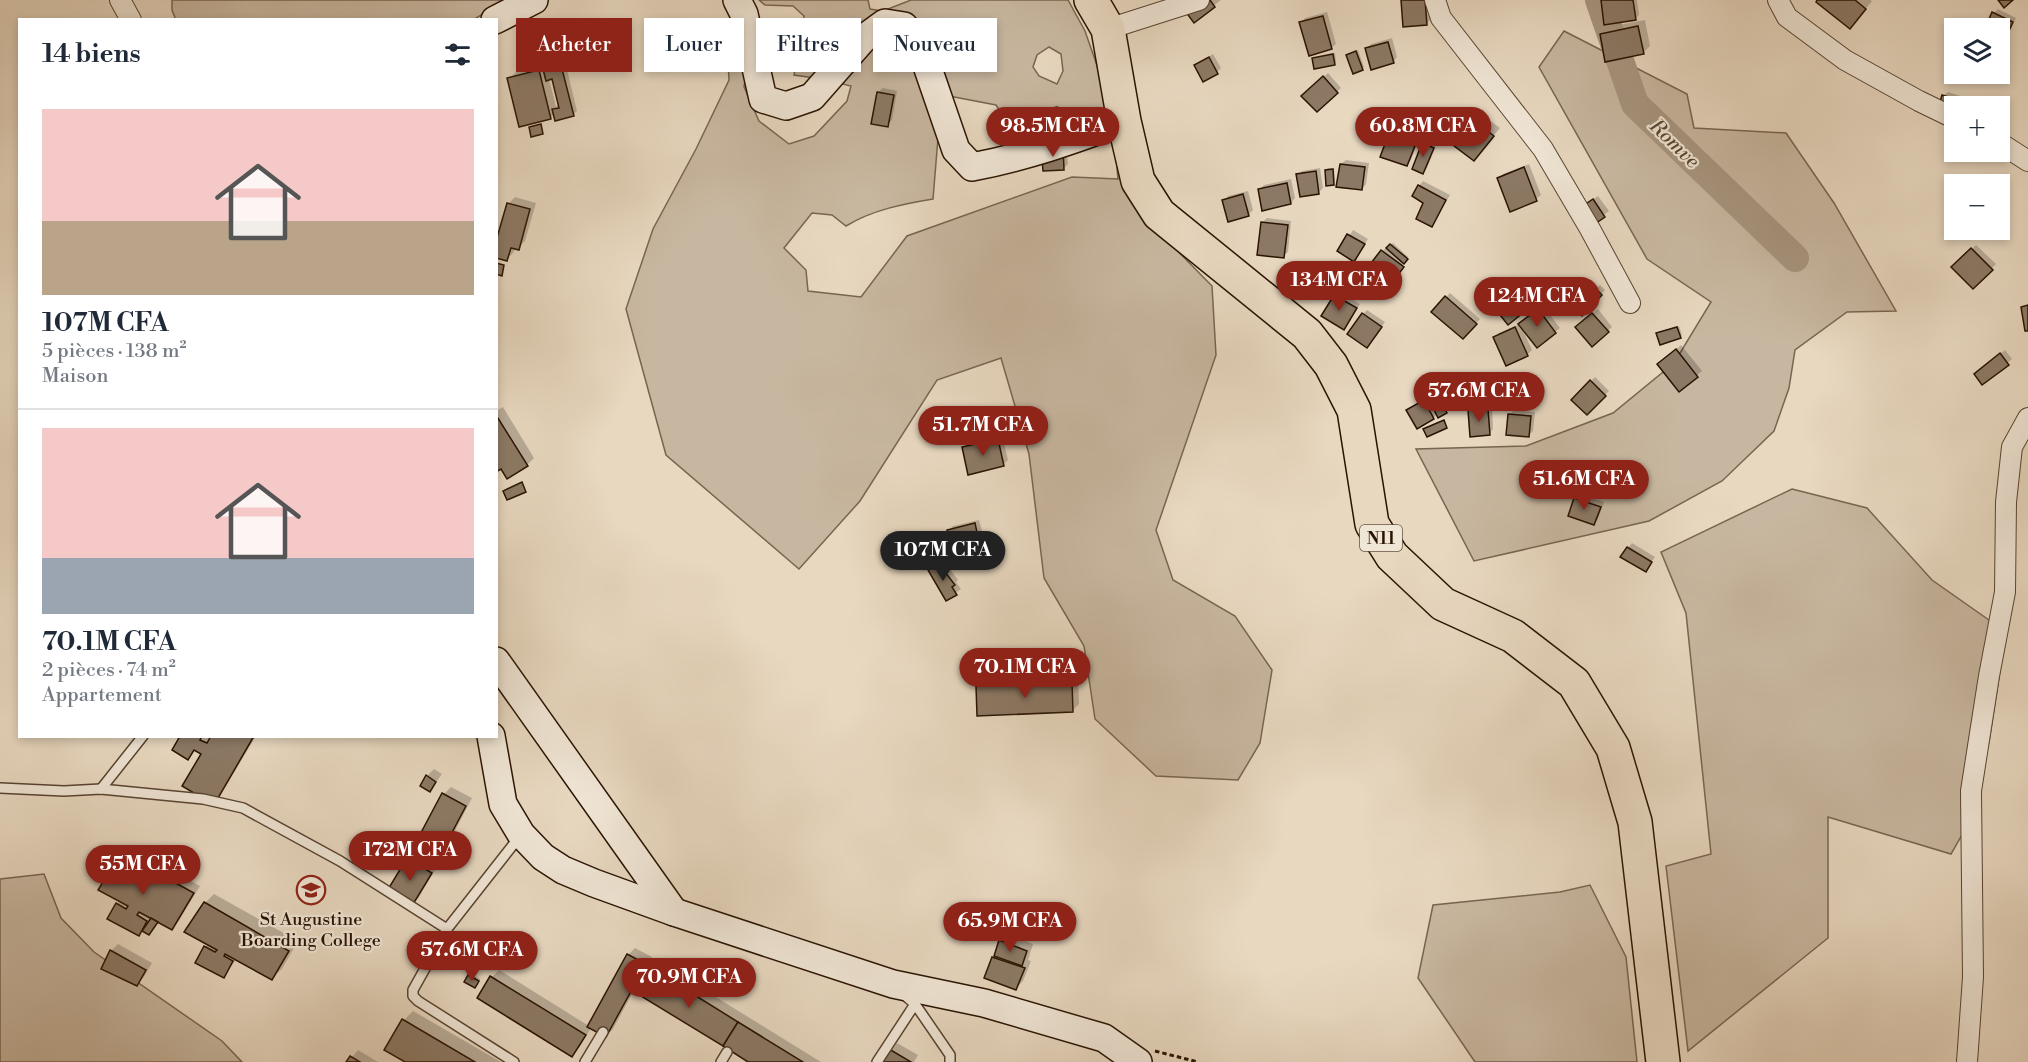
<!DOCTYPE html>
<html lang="fr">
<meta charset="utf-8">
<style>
:root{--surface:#fff;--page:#f6f6f7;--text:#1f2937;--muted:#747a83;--line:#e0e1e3;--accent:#8f2418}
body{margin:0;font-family:"Libre Bodoni",serif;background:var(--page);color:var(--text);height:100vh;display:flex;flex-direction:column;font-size:22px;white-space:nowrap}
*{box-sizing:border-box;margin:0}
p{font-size:20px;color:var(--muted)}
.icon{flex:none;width:33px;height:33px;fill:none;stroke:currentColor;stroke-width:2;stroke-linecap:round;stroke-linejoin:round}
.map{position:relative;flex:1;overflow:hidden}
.drawer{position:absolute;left:18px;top:18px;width:480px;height:720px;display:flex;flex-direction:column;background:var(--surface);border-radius:0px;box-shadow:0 3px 9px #0003}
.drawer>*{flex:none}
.banner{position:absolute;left:516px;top:18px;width:570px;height:54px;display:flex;gap:12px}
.fabs{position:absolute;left:1944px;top:18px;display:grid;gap:12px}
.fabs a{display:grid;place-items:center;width:66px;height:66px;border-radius:0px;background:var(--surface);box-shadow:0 3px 9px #0003;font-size:30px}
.price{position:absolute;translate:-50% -51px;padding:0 14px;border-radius:21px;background:var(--accent);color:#fff;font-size:20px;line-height:39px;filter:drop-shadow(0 2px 3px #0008)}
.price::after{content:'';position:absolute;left:50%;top:36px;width:18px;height:14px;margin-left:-9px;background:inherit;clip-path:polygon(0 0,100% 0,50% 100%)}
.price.current{background:#222;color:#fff}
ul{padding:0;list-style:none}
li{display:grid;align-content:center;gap:12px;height:318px;padding:0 24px}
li+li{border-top:2px solid var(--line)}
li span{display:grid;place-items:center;height:186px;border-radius:0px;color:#555}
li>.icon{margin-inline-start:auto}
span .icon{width:108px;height:108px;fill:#fffc;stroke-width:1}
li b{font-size:26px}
h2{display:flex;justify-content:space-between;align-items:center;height:72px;padding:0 24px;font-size:26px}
.chip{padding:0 21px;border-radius:0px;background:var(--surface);box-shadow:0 3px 9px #0003;font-size:21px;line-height:54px}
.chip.current{background:var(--accent);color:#fff}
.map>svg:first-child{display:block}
.green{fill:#c8b7a0;stroke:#786551;stroke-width:1.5;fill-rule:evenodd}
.shadow{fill:#0003;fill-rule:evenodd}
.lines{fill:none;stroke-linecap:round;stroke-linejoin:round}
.river{stroke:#a7957f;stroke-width:28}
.building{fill:#8c7965;stroke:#291302;stroke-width:1.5}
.lane-casing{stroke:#594432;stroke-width:12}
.street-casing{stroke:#594432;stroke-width:22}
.secondary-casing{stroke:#291302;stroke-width:30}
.highway-casing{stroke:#291302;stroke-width:36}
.path{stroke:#291302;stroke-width:3;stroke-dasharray:4.5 3;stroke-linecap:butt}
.lane{stroke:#f0e6d6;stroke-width:9}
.street{stroke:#f0e6d6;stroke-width:20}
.secondary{stroke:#f0e6d6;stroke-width:27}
.highway{stroke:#e8d8c0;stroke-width:33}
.labels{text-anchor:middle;stroke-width:4.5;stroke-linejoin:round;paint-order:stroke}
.shield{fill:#f0e6d6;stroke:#655242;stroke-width:1.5}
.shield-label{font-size:16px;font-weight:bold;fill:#291302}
.poi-label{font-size:18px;fill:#291302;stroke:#f0e6d6}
.water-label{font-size:20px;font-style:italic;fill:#5b4734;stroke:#f0e6d6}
</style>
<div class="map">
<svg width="2028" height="1062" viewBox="0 0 2028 1062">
<rect width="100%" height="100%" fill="#e8d8c0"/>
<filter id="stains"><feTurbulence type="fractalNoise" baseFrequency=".00333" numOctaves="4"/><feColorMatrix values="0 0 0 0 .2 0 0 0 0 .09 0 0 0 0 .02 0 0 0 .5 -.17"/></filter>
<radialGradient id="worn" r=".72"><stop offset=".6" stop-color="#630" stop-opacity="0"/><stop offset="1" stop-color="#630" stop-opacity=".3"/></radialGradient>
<!-- green -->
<g class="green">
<polygon points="172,0 506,0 473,20 176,20 172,10"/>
<path d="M759 0H868L870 9 883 11 911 0H1068L1085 31 1153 226 1212 286 1216 355 1156 530 1173 580 1235 616 1272 670 1260 743 1238 780 1156 776 1095 719 1084 646 1044 578 1029 454 1001 358 937 380 860 501 799 569 666 455 626 309 653 229 696 149 729 80 727 40H751L744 87 759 121 789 144 814 136 847 101 851 86 822 79 794 75 804 16 793 6 765 5ZM1049 47 1061 54 1063 71 1057 84 1039 76 1033 67 1037 55ZM949 96 996 105 1021 143 1114 135 1118 179 1072 177 907 236 861 297 808 291 806 270 784 248 812 213 832 215 846 226C872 210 903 204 933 199L938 138Z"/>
<polygon points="1564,31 1687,94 1694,128 1786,133 1834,203 1896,311 1847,312 1795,350 1789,388 1774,431 1722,481 1649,521 1474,561 1416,449 1526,446 1613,413 1674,363 1711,302 1647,259 1539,67"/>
<polygon points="1792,489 1867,508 1932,580 2006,632 1989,742 1971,819 1951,854 1828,817 1828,938 1688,1051 1666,866 1711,854 1686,613 1661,552"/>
<polygon points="44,874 61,918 94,952 222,1041 242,1062 0,1062 0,879"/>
<polygon points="1590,885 1626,957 1637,1062 1475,1062 1418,978 1433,905 1560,892"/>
</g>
<!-- shadow -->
<g class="shadow">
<polygon points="1179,0 1221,0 1194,21"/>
<polygon points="1403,0 1429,0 1431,19 1426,24"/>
<polygon points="1602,0 1637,0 1639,15 1635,19"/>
<polygon points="1819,0 1870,0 1872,1 1857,20"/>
<polygon points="1998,9 2016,18 2009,33 2005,37 2000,35 2000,28 1986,28 1994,13"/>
<polygon points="1327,12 1336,44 1331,48 1301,23 1305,18"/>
<polygon points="1645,20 1650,46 1643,53 1602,34 1609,27"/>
<polygon points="1392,38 1397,57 1393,62 1367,48 1371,44"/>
<polygon points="1358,50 1364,67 1354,72 1347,55"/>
<polygon points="1335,53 1336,62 1335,64 1314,58"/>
<polygon points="1213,54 1221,68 1217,72 1196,65"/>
<path d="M565 61 577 111 573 115 555 113 550 118 509 79 516 72 546 64 547 67ZM553 78 558 105 556 107 549 79Z"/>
<polygon points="1328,73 1341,88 1317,110 1304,96"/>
<polygon points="883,88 897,91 892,120 887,125 878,92"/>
<polygon points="1948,92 1970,99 1968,106 1954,106 1954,113 1943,96"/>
<polygon points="1059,106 1061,118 1059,120 1047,109"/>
<polygon points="1473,108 1500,128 1474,159 1466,114"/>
<polygon points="1394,132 1418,141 1411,160 1407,165 1390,137"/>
<polygon points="1428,140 1437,143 1427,168 1423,172 1423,144"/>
<polygon points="1066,142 1068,164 1063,169 1044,170"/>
<polygon points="1346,160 1369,163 1366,184 1362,189 1341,164"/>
<polygon points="1529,164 1541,195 1536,199 1511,210 1499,179 1503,174"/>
<polygon points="1320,168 1323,188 1319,192 1298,175 1302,171"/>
<polygon points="1328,168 1334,168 1335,182 1333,184 1326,170"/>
<polygon points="1291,179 1295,198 1291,203 1259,190 1264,185"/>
<polygon points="1423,181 1450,195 1432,225 1419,186"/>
<polygon points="1248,191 1253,210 1249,214 1229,220 1224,201 1228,196"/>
<polygon points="1598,196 1609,211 1586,228 1580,208"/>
<polygon points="515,197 536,203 525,241 518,248 515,247 514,252 507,259 508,204"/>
<polygon points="1267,218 1291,221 1288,252 1283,256 1262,223"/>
<polygon points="1353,230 1368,239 1354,260 1339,251"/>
<polygon points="1393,243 1408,257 1392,282 1367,271 1382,251"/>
<polygon points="1976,245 1996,264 1973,287 1953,267"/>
<polygon points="1515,281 1532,303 1528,307 1495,297"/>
<polygon points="1600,285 1605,290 1582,314 1576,308"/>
<polygon points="1339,292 1360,304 1343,328 1335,296"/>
<polygon points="1450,293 1480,319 1467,333 1446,297"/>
<polygon points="1543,306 1560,328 1555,332 1522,328 1532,350 1527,355 1494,338 1499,333 1520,324"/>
<polygon points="1598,309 1612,327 1592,345 1582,323"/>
<polygon points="1367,310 1385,322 1372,341 1363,314"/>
<polygon points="1679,326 1682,335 1680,337 1658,334"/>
<polygon points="1681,345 1702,371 1679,390 1663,360"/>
<polygon points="2005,350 2012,359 1983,383 1980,370"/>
<polygon points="1595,377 1609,391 1587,413 1573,400"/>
<polygon points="1440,394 1448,410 1446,412 1438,413 1433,418 1408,410 1428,397 1430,400"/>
<polygon points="1492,405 1493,429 1489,434 1470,410 1474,406"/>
<polygon points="503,407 534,458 527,465 502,467 496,470 496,411"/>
<polygon points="1514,410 1535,412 1533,431 1529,435 1509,415"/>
<polygon points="1002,435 1008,460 1003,465 964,448 968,443"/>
<polygon points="1580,494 1604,502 1598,519 1594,524 1570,515 1575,498"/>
<polygon points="979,520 982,531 978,536 952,542 949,530 953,526"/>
<polygon points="973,540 975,548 973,550 956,546"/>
<polygon points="1632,543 1655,557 1645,570 1628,548"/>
<polygon points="944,561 958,580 956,582 961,589 947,599 930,571"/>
<polygon points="1078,676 1079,704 1072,711 978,686 985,679"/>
<polygon points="182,736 256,736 220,796 213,803 203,753 196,749 188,758"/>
<polygon points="434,769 442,774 430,790 427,776"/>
<polygon points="451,787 472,798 446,848 439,855 430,850 425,858 438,865 419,897 412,904 408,859 444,794"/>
<polygon points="129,847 200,886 178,922 171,929 158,921 138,934 117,904 120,900 122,854"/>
<polygon points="214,894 298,941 282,969 272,978 237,959 223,976 205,947 209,944 205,903"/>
<polygon points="1008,934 1033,944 1028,960 1031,961 1023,981 1016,988 993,958 1001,941"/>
<polygon points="118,944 152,963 144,977 137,984 111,951"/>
<polygon points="635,948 652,957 613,1029 606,1036 591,1028 579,1048 572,1055 492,977 499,970 589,1026 628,955"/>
<polygon points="664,965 821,1062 751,1062 657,972"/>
<polygon points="471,974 480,979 477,985 466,981"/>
<polygon points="413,1011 501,1062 408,1062 404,1020"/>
<polygon points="897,1043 918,1055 914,1062 883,1062"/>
<polygon points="358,1050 378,1062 348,1062"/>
</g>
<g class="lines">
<!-- river -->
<polyline class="river" points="1599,0 1635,104 1795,258"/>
</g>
<!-- building -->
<g class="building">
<polygon points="1177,0 1210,0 1215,7 1194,23"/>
<polygon points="1401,0 1425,0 1427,25 1403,27"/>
<polygon points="1601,0 1633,0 1636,20 1604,25"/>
<polygon points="1817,0 1855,0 1866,9 1850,29 1816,2"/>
<polygon points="1998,0 2013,0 2004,8"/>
<polygon points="1992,12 2013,22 2005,39 2000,36 2000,28 1985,28"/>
<polygon points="1323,16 1332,49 1309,56 1299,22"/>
<polygon points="1638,26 1644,54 1605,62 1600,34"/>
<polygon points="1388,42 1394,63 1371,70 1365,48"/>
<polygon points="1356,51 1363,70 1353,74 1346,55"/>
<polygon points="1333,54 1335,65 1314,69 1312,58"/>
<polygon points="1209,57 1218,74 1203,82 1194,65"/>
<polygon points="561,65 574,116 555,121 552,109 559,108 552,79 546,81 543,69"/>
<polygon points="539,70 551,119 519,127 507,78"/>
<polygon points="1967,74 1985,74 1980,81"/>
<polygon points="1323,76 1338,93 1317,112 1301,96"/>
<polygon points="877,92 894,95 888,127 871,124"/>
<polygon points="1942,95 1967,103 1966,106 1954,106 1954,114 1938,109"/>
<polygon points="1057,107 1060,121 1048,123 1046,109"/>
<polygon points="1465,113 1494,136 1474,161 1445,139"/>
<polygon points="541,124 543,134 531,137 529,127"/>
<polygon points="1388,136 1415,146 1407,166 1380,157"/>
<polygon points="1422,143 1434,148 1423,174 1412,169"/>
<polygon points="1063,145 1064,170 1043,171 1041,147"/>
<polygon points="1340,164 1365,167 1362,190 1336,187"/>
<polygon points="1524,167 1537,201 1510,212 1497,178"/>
<polygon points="1333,169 1334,185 1326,186 1325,170"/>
<polygon points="1316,171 1319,194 1300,197 1296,174"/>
<polygon points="1287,183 1291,204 1262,211 1258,189"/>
<polygon points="1418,185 1446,200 1432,227 1416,219 1423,203 1412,196"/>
<polygon points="1243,194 1249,216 1228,222 1222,200"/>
<polygon points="1593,199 1605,217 1586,230 1574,212"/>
<polygon points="507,203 530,209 519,250 511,248 507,261 496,258 496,241"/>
<polygon points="1261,222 1288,225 1284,258 1257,255"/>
<polygon points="1347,234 1365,244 1354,262 1337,251"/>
<polygon points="1390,244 1408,259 1404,264 1386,248"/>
<polygon points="1971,248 1993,270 1973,289 1951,267"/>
<polygon points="1381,250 1404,267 1388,288 1365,271"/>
<polygon points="496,263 504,265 502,276 496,274"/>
<polygon points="1510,284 1529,308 1508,325 1489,301"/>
<polygon points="1595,288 1602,295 1582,316 1574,308"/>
<polygon points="1334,295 1357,308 1344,330 1321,316"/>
<polygon points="1445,296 1477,324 1463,339 1431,312"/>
<polygon points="2028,305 2028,331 2025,331 2021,307"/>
<polygon points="1538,309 1556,333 1537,348 1518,324"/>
<polygon points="1362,313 1382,327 1367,348 1347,334"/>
<polygon points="1592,313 1609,332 1592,347 1575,327"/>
<polygon points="1515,327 1528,356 1506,366 1493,337"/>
<polygon points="1677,327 1681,338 1660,345 1656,333"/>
<polygon points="1676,349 1698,377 1679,392 1657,364"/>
<polygon points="2000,353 2009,365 1982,385 1974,374"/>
<polygon points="1590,380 1606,396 1587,415 1571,400"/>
<polygon points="1438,394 1447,413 1438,418 1429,399"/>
<polygon points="1424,400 1434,419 1417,429 1406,410"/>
<polygon points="1488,409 1490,435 1470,437 1468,410"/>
<polygon points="1508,414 1531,416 1529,437 1506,435"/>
<polygon points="496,415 528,466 507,479 501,469 496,472"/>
<polygon points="1444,420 1447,428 1427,437 1423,429"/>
<polygon points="998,439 1004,466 968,475 962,447"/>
<polygon points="522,482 526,492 507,500 503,491"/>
<polygon points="1574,498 1601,507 1594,525 1568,516"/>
<polygon points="975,523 978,537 950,544 947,530"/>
<polygon points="971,541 974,551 957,555 955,545"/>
<polygon points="1627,547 1652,562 1646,572 1620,557"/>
<polygon points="939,564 955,585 952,587 957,595 946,601 928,570"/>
<polygon points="1072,682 1073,712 977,716 976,686"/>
<polygon points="180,736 202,736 200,740 207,743 211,736 254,736 214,805 182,786 201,754 194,750 188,760 172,750"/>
<polygon points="426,775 436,782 430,792 420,786"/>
<polygon points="442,793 466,806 439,857 415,844"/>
<polygon points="414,844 428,853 421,863 408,855"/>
<polygon points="121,853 194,893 172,930 139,912 137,915 147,921 139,936 107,919 116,903 126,909 128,906 98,890"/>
<polygon points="407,858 432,873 412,906 387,891"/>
<polygon points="204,902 289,951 272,980 225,954 224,956 233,961 224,978 195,963 204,946 215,952 217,950 184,932"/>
<polygon points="151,918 158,922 149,935 142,931"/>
<polygon points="999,940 1027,951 1022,966 994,956"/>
<polygon points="110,950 146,970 137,986 101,969"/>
<polygon points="627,954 646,964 606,1037 587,1027"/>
<polygon points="992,957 1025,968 1016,990 984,978"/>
<polygon points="656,971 738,1022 723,1046 641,996"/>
<polygon points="468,975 479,981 475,988 464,982"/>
<polygon points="490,976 586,1035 572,1057 477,998"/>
<polygon points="402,1019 475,1062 405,1062 384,1050"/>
<polygon points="738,1022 803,1062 748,1062 723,1046"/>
<polygon points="889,1049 911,1062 881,1062"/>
<polygon points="350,1056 360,1062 346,1062"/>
</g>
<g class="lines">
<!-- lane casing -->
<g class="lane-casing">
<g id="lane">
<polyline points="0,788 64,791 101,789 203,799 243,808 340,861 447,929"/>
<polyline points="101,789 143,736"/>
<polyline points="903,994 915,1004 950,1055 950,1062"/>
<polyline points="514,1062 418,1001 413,996 413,990 447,929 520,836"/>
<polyline points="585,1062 603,1032"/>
<polyline points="721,1062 727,1052"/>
<polyline points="877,1062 915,1004"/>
</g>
</g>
<!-- street casing -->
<g class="street-casing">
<g id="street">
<polyline points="120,0 131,20"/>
<polyline points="1435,0 1441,18 1543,149 1590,229 1630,303"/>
<polyline points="1778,0 1787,17 1845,60 1919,101 1954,118"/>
<polyline points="1108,29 1199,0"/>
<polyline points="2000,143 2028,161"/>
<polyline points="1967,1062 1973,977 1971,791 1989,676 2005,592 2006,502 2012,447 2028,418"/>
</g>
</g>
<!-- secondary casing -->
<g class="secondary-casing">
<g id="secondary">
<path d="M737 0 744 14 763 99 786 106 812 97 863 39 885 23 904 26 923 54 956 150 972 167C1025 157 1074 140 1124 121"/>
<polyline points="495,20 534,0"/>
<polyline points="496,661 674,912"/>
<polyline points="491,736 503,804 521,834 543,857 563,870 594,883 674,912 893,984 984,1003 1104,1038 1138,1062"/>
</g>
</g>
<!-- highway casing -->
<g class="highway-casing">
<polyline id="highway" points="1091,0 1108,29 1124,121 1138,181 1159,214 1307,334 1331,365 1354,410 1372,524 1392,556 1443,604 1513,636 1574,683 1613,748 1635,822 1663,1062"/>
</g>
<!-- path -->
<polyline class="path" points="1155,1051 1198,1062"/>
<!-- lane -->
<use href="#lane" class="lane"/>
<!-- street -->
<use href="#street" class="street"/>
<!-- secondary -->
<use href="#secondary" class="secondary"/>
<!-- highway -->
<use href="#highway" class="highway"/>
</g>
<!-- icons -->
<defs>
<g id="school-ring" transform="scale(1.5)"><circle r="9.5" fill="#f0e6d6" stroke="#8f2418" stroke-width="1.5"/><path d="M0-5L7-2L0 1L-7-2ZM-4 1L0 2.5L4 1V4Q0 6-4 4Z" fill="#8f2418"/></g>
</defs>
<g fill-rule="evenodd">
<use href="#school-ring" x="311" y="890"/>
</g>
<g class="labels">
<!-- shield labels -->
<rect class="shield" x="1360" y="525" width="42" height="26" rx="4.5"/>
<g class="shield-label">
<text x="1381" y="544">N11</text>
</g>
<!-- poi labels -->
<g class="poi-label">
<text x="311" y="925">St Augustine<tspan x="311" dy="21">Boarding College</tspan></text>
</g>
<!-- water labels -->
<g class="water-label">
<text transform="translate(1675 143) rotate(44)" y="7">Romve</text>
</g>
</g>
<rect width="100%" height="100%" filter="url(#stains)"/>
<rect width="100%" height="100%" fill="url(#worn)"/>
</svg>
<div class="fabs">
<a><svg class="icon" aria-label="layers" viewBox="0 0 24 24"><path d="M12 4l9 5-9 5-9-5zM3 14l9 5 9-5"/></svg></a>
<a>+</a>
<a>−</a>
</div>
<b class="price" style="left:1053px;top:158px">98.5M CFA</b>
<b class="price" style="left:1423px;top:158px">60.8M CFA</b>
<b class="price" style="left:1339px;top:312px">134M CFA</b>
<b class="price" style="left:1537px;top:328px">124M CFA</b>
<b class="price" style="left:1479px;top:423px">57.6M CFA</b>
<b class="price" style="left:983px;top:457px">51.7M CFA</b>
<b class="price" style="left:1584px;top:511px">51.6M CFA</b>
<b class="price current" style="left:943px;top:582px">107M CFA</b>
<b class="price" style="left:1025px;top:699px">70.1M CFA</b>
<b class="price" style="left:410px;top:882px">172M CFA</b>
<b class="price" style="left:143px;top:896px">55M CFA</b>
<b class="price" style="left:1010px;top:953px">65.9M CFA</b>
<b class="price" style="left:472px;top:982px">57.6M CFA</b>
<b class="price" style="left:689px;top:1009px">70.9M CFA</b>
<div class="banner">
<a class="chip current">Acheter</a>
<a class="chip">Louer</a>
<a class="chip">Filtres</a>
<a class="chip">Nouveau</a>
</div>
<section class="drawer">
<h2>14 biens<svg class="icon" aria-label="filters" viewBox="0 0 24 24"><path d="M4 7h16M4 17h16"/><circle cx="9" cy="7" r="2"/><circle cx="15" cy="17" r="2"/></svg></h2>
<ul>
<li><span style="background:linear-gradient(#f6c9c9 60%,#b9a48a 0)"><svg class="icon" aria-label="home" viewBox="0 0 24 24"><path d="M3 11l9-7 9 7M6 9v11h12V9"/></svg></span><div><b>107M CFA</b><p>5 pièces · 138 m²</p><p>Maison</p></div></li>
<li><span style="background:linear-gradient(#f6c9c9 70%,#9aa5b1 0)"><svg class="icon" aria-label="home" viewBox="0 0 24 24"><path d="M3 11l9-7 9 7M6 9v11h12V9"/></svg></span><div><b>70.1M CFA</b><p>2 pièces · 74 m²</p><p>Appartement</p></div></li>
</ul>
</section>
</div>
